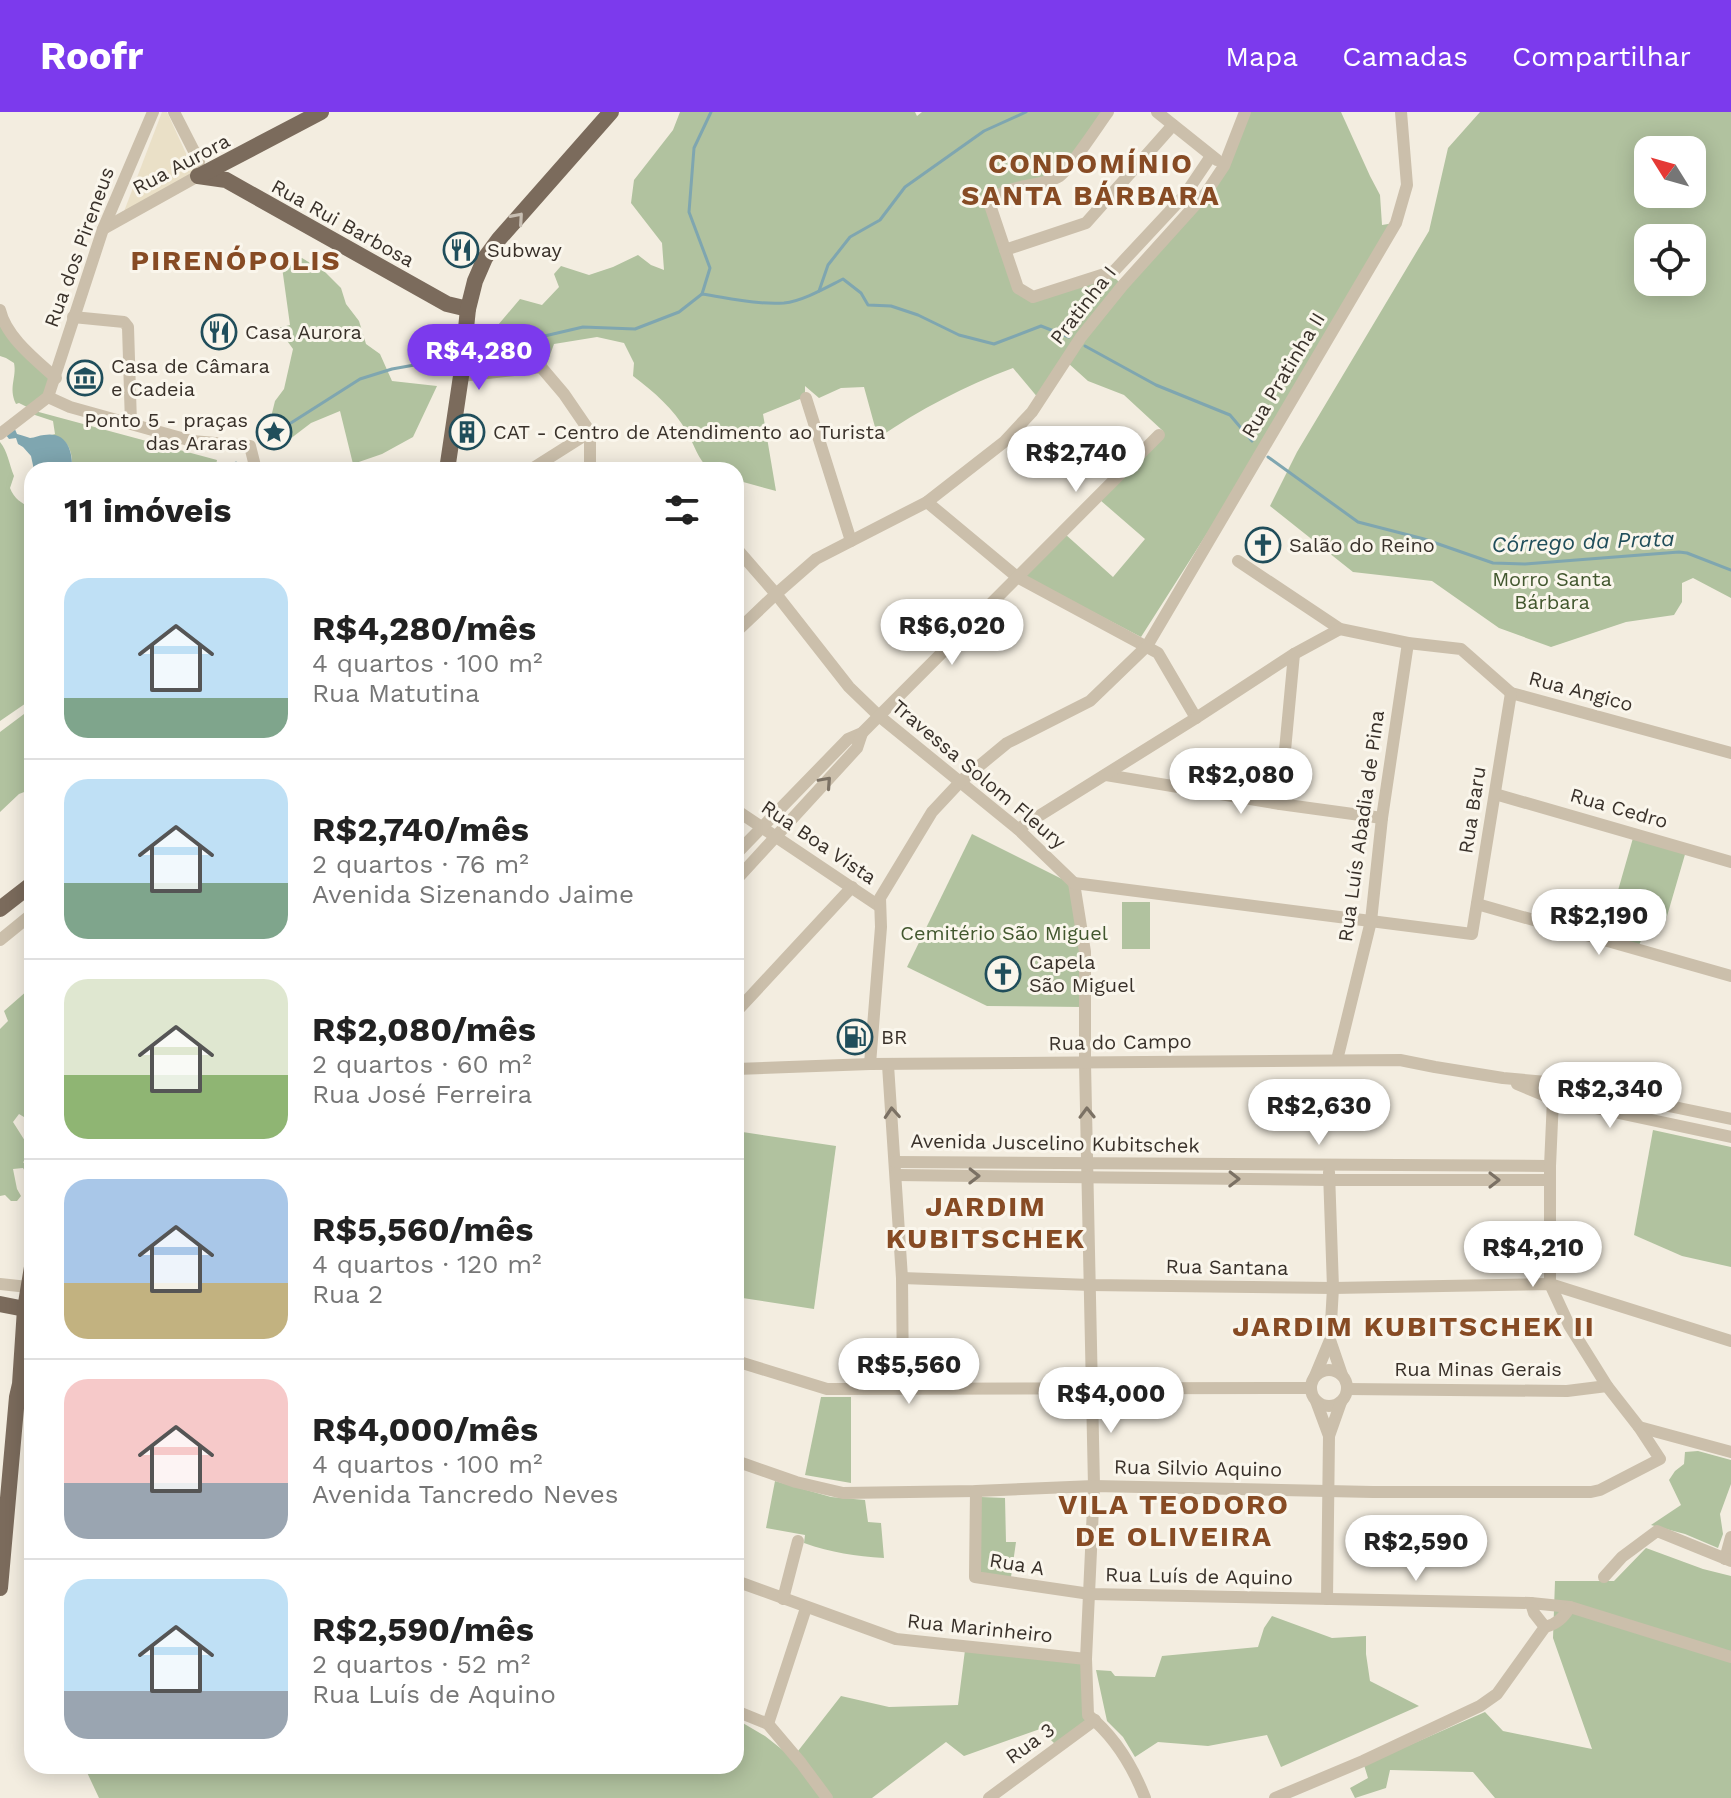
<!DOCTYPE html>
<html lang="pt">
<meta charset="utf-8">
<style>
:root{--surface:#fff;--page:#f6f6f6;--text:#222;--muted:#767676;--line:#e0e0e0;--accent:#7c3aed}
body{margin:0;font-family:"Work Sans",sans-serif;background:var(--page);color:var(--text);height:100vh;display:flex;flex-direction:column;font-size:30px;white-space:nowrap}
*{box-sizing:border-box;margin:0}
p{font-size:26px;color:var(--muted)}
.icon{flex:none;width:44px;height:44px;fill:none;stroke:currentColor;stroke-width:2;stroke-linecap:round;stroke-linejoin:round}
.map{position:relative;flex:1;overflow:hidden}
.sheet{position:absolute;left:24px;top:350px;width:720px;height:1312px;display:flex;flex-direction:column;background:var(--surface);border-radius:24px;box-shadow:0 4px 20px #0003}
.sheet>*{flex:none}
.needle{width:52px;rotate:307deg}
.controls{position:absolute;left:1634px;top:24px;display:grid;gap:16px}
.controls a{display:grid;place-items:center;width:72px;height:72px;border-radius:16px;background:var(--surface);box-shadow:0 4px 20px #0003;font-size:40px}
.price{position:absolute;translate:-50% -68px;padding:0 18px;border-radius:28px;background:#fff;color:#222;font-size:26px;line-height:52px;filter:drop-shadow(0 2px 4px #0008)}
.price::after{content:'';position:absolute;left:50%;top:48px;width:24px;height:18px;margin-left:-12px;background:inherit;clip-path:polygon(0 0,100% 0,50% 100%)}
.price.active{background:var(--accent);color:#fff}
ul{padding:0;list-style:none}
li{display:flex;align-items:center;gap:24px;height:200px;padding:0 40px}
li+li{border-top:2px solid var(--line)}
li span{display:grid;place-items:center;flex:none;width:224px;height:160px;border-radius:24px;color:#555}
li>.icon{margin-inline-start:auto}
span .icon{width:96px;height:96px;fill:#fffc;stroke-width:1}
li b{font-size:34px}
h2{display:flex;justify-content:space-between;align-items:center;height:96px;padding:0 40px;font-size:34px}
header{display:flex;align-items:center;gap:48px;box-sizing:border-box;height:112px;padding:0 40px;background:var(--accent);color:#fff}
header strong{font-size:38px}
nav{display:flex;gap:44px;margin-inline-start:auto;font-size:28px}
.map>svg:first-child{display:block}
.green{fill:#b1c29f;fill-rule:evenodd}
.plaza{fill:#eae0c7}
.water{fill:#7fa6b0}
.lines{fill:none;stroke-linecap:round;stroke-linejoin:round}
.stream{stroke:#7fa6b0;stroke-width:3}
.minor{stroke:#cbbfab;stroke-width:12}
.major{stroke:#7b6b5c;stroke-width:16}
.oneway{stroke:#c7beb2}
.oneway2{stroke:#7b7164}
.labels{text-anchor:middle;stroke-width:6;stroke-linejoin:round;paint-order:stroke}
.street-label{font-size:20px;fill:#39312a;stroke:#faf6ec}
.poi-label{font-size:20px;fill:#39312a;stroke:#faf6ec;text-anchor:start}
.park-label{font-size:20px;fill:#42572e;stroke:#faf6ec}
.water-label{font-size:22px;font-style:italic;fill:#204e5b;stroke:#faf6ec}
.district-label{font-size:28px;font-weight:bold;letter-spacing:2px;fill:#874b24;stroke:#faf6ec}
</style>
<header>
<strong>Roofr</strong>
<nav><a>Mapa</a><a>Camadas</a><a>Compartilhar</a></nav>
</header>
<div class="map">
<svg width="1731" height="1686" viewBox="0 0 1731 1686">
<rect width="100%" height="100%" fill="#f3ede0"/>
<!-- green -->
<g class="green">
<path d="M680 0H915L917 4 922 0H1105L1060 62 988 91 1015 176 1034 187 1114 165 1123 174 1205 81 1244 0H1341L1370 64 1380 83 1382 113 1394 111 1234 379 1141 525 1022 463 1065 422 1113 465 1145 427 1100 388 1163 319 1124 283 1088 269 1068 251 1039 287 1013 256C964 274 921 297 878 326L864 275 841 276 819 286 805 274V285L763 302 776 379 736 368V358H710C697 346 695 334 687 320 673 296 655 281 633 264L634 251 624 231 597 225 554 232 546 254 524 248 496 220 498 213 520 187 542 193 559 175 554 162 561 154 589 163 613 155 638 143 651 153 664 158 662 131 631 91 634 68 673 18Z"/>
<path d="M1480 0H1731V486L1693 466 1682 471V490L1674 503 1626 510 1551 535 1499 516 1432 469 1353 460 1270 394 1297 340 1429 119 1448 36ZM1692 38V82H1648V38ZM1692 126V170H1648V126Z"/>
<polygon points="302,146 325,160 341,176 346,192 359,209 366,232 380,242 392,269 437,274 413,325 382,342 353,352 340,299 311,311 290,327 272,323 270,309 275,289 284,277 293,237 278,216 290,213 282,155 291,147"/>
<path d="M0 198 2 207 56 266 48 285 29 296 19 291 16 292C8 275 17 266 14 251L6 246 0 244Z"/>
<path d="M35 299 217 348 215 358H72C73 342 70 327 52 323L55 322 53 309 32 302Z"/>
<path d="M0 330C8 340 9 352 14 364L10 376C14 387 22 391 32 397V587L0 609Z"/>
<polygon points="32,596 32,677 19,682 0,700 0,620"/>
<polygon points="972,722 1070,771 1082,840 1082,895 987,894 907,855"/>
<polygon points="1633,726 1686,739 1665,811 1651,807 1639,833 1605,824"/>
<rect x="1122" y="790" width="28" height="47"/>
<polygon points="28,878 32,878 32,1005 29,1008 19,1002 13,1010 32,1040 32,1044 23,1050 32,1059 32,1079 25,1076 27,1063 23,1056 13,1057 17,1077 21,1084 17,1089 11,1089 5,1083 0,1084 0,917 8,909 4,899"/>
<polygon points="1653,1018 1731,1035 1731,1155 1682,1144 1634,1123"/>
<polygon points="736,1019 836,1034 814,1197 736,1185"/>
<polygon points="821,1285 851,1285 851,1371 805,1363"/>
<polygon points="1698,1339 1731,1348 1731,1372 1720,1402 1723,1422 1718,1436 1685,1422 1651,1413 1681,1393 1669,1368 1675,1359 1684,1352 1685,1340"/>
<path d="M775 1369 831 1385 865 1388 868 1410 881 1411 884 1446C855 1444 832 1441 804 1431L805 1423 766 1416Z"/>
<polygon points="981,1385 1005,1386 1006,1430 1016,1430 1011,1465 979,1461"/>
<polygon points="1646,1436 1703,1457 1731,1464 1731,1686 1495,1686 1473,1660 1390,1658 1386,1676 1355,1686 1350,1676 1368,1666 1364,1653 1485,1600 1503,1619 1592,1637 1553,1526 1555,1469 1614,1469"/>
<polygon points="1272,1504 1332,1526 1366,1524 1366,1542 1370,1569 1419,1594 1281,1655 1267,1623 1208,1634 1158,1630 1135,1645 1123,1625 1107,1609 1096,1558 1111,1559 1115,1564 1155,1565 1162,1544 1258,1535 1264,1516"/>
<polygon points="965,1538 1081,1550 1088,1610 1055,1632 1040,1617 964,1644 946,1630 872,1686 832,1686 798,1639 841,1584 889,1595 958,1593"/>
<polygon points="736,1607 765,1624 799,1651 827,1686 99,1686 84,1654 672,1654 695,1661 697,1654 736,1654"/>
</g>
<!-- plaza -->
<polygon class="plaza" points="162,0 167,0 195,61 123,102"/>
<!-- water -->
<path class="water" d="M14 315 17 322C22 323 26 325 30 326 35 326 39 323 44 323 67 319 73 339 72 358H61L54 350 43 353 42 356 45 358H34L31 344 23 335 18 332 16 326 9 327 6 323Z"/>
<g class="lines">
<!-- stream -->
<g class="stream">
<polyline points="819,179 828,153 850,125 880,108 905,75 984,19 1026,0"/>
<polyline points="702,182 710,156 689,100 694,36 711,0"/>
<polyline points="1085,234 1156,273 1230,303 1252,329"/>
<path d="M475 241 485 235 519 230 583 215 635 217 679 200 702 182C729 186 758 193 784 191 803 189 827 175 843 167L861 181 868 193 891 194 918 203 959 223 994 232 1041 214 1069 225"/>
<polyline points="272,323 360,267 392,257 448,247"/>
<polyline points="1268,345 1358,410 1424,427 1493,451 1525,452 1679,440 1687,441 1731,458"/>
<polyline points="225,358 236,351"/>
</g>
<!-- minor -->
<g class="minor">
<path d="M1108 0C1099 12 1068 60 1058 65 1037 77 1003 70 990 93L1018 176 1033 185 1114 159 1184 84 1211 44"/>
<polyline points="1157,0 1217,48"/>
<polyline points="103,117 198,64 199,49 174,0"/>
<polyline points="1005,138 1086,111 1173,13"/>
<path d="M0 198C6 225 36 248 56 266"/>
<polyline points="73,205 124,210 128,215 131,312"/>
<polyline points="461,264 541,255 564,282 590,320 590,358"/>
<polyline points="48,285 103,117 153,0"/>
<polyline points="48,285 70,295 192,329 250,334 256,358"/>
<polyline points="806,286 851,429"/>
<polyline points="0,322 48,285"/>
<polyline points="530,358 590,320"/>
<polyline points="927,390 1017,465 1158,541 1196,606"/>
<polyline points="736,436 776,482 849,575 879,604 1018,717 1074,771"/>
<polyline points="1238,449 1340,517 1408,531 1461,537 1511,581 1731,641"/>
<polyline points="736,520 776,482 816,447 927,390 1004,330 1032,300 1081,225 1123,173 1206,81 1224,54 1245,0"/>
<polyline points="1106,663 1280,692 1382,706"/>
<polyline points="1495,682 1731,750"/>
<polyline points="1280,692 1294,542"/>
<polyline points="736,698 879,794"/>
<polyline points="1018,717 1196,606 1294,542 1340,517"/>
<polyline points="736,742 848,627 862,621 1159,323"/>
<polyline points="736,768 857,636 862,621"/>
<path d="M1074 771 1085 840V951L1094 1374 1086 1547 1088 1603C1114 1624 1133 1655 1145 1686"/>
<polyline points="1074,771 1472,822 1511,581"/>
<polyline points="1477,792 1731,864"/>
<polyline points="0,828 32,802"/>
<polyline points="736,900 852,775"/>
<polyline points="1337,948 1371,809 1382,706 1408,531"/>
<polyline points="870,952 881,815 880,786 932,700 961,669 1007,631 1090,589 1147,534 1396,111 1407,73 1401,0"/>
<polyline points="888,953 902,1166 903,1276"/>
<polyline points="736,957 870,952 1400,948 1435,955 1503,966 1558,971 1731,1007"/>
<polyline points="1517,972 1553,987 1731,1025"/>
<polyline points="895,1050 1550,1054"/>
<polyline points="896,1063 1329,1068 1550,1068"/>
<polyline points="902,1166 1090,1173 1333,1176 1550,1172 1731,1229"/>
<polyline points="0,1172 28,1175"/>
<polyline points="1330,1228 1342,1263"/>
<polyline points="736,1249 827,1277 1311,1276"/>
<circle cx="1329" cy="1276" r="18"/>
<polyline points="1315,1264 1330,1228 1333,1176 1329,1060"/>
<polyline points="1347,1277 1567,1279 1607,1274"/>
<polyline points="17,1285 32,1287"/>
<polyline points="1316,1289 1329,1324 1327,1487"/>
<polyline points="1639,1315 1731,1340"/>
<polyline points="1329,1324 1341,1290"/>
<polyline points="736,1349 796,1370 843,1381 976,1379 1094,1374 1373,1380 1591,1380 1600,1378 1660,1347 1639,1315 1607,1274 1569,1213 1550,1172 1550,1054 1553,987 1558,971"/>
<polyline points="976,1379 975,1465 1090,1482 1531,1491 1570,1495 1731,1545"/>
<polyline points="1725,1447 1731,1425"/>
<polyline points="1604,1465 1622,1445 1657,1419 1731,1449"/>
<polyline points="736,1469 896,1527 1086,1547"/>
<polyline points="783,1487 798,1429"/>
<path d="M1545 1515C1557 1512 1563 1506 1570 1495"/>
<polyline points="736,1599 768,1612 801,1651 827,1686"/>
<polyline points="768,1612 806,1496"/>
<polyline points="989,1686 1095,1608"/>
<polyline points="1275,1686 1363,1649 1480,1594 1497,1582 1545,1515 1534,1501 1531,1491"/>
</g>
<!-- major -->
<g class="major">
<polyline points="198,64 226,68 447,192 468,197"/>
<polyline points="199,64 321,0"/>
<polyline points="447,358 461,264 468,197 475,169 485,146 499,127 611,0"/>
<polyline points="0,797 32,772"/>
<polyline points="0,1192 25,1197"/>
<polyline points="0,1476 17,1285 20,1272 25,1197 32,1155"/>
</g>
</g>
<!-- one-way arrows -->
<defs><path id="oneway-chevron" d="M-2-3.5L2.5 0L-2 3.5" fill="none" stroke-width="1.6" stroke-linecap="round" stroke-linejoin="round" transform="scale(2)"/></defs>
<use class="oneway" href="#oneway-chevron" transform="translate(518 106) rotate(-49)"/>
<g class="oneway2">
<use href="#oneway-chevron" transform="translate(826 670) rotate(-48)"/>
<use href="#oneway-chevron" transform="translate(892 1001) rotate(-94)"/>
<use href="#oneway-chevron" transform="translate(1087 1001) rotate(-91)"/>
<use href="#oneway-chevron" transform="translate(974 1064) rotate(1)"/>
<use href="#oneway-chevron" transform="translate(1234 1067) rotate(1)"/>
<use href="#oneway-chevron" transform="translate(1494 1068)"/>
</g>
<!-- icons -->
<defs>
<g id="restaurant-ring" transform="scale(1.8)"><circle r="9.5" fill="#faf6ec" stroke="#204e5b" stroke-width="1.5"/><path d="M-5-6h1v4h1v-4h1v4h1v-4h1v5L-1.5 .5V6h-2V.5L-5-1ZM5-6V6H3V1.5H1.5Q1.5-4 5-6Z" fill="#204e5b"/></g>
<g id="museum-ring" transform="scale(1.8)"><circle r="9.5" fill="#faf6ec" stroke="#204e5b" stroke-width="1.5"/><path d="M0-6L6-3V-2H-6V-3ZM-5-1h2V3h-2ZM-1-1h2V3h-2ZM3-1h2V3H3ZM-6 4H6V6H-6Z" fill="#204e5b"/></g>
<g id="sight-ring" transform="scale(1.8)"><circle r="9.5" fill="#faf6ec" stroke="#204e5b" stroke-width="1.5"/><path d="M0-6L1.8-2.2L6-1.7L2.9 1.2L3.7 5.4L0 3.3L-3.7 5.4L-2.9 1.2L-6-1.7L-1.8-2.2Z" fill="#204e5b"/></g>
<g id="building-ring" transform="scale(1.8)"><circle r="9.5" fill="#faf6ec" stroke="#204e5b" stroke-width="1.5"/><path d="M-4-6H4V6H1V3H-1V6H-4ZM-2.5-4.3h1.7v1.8h-1.7ZM.8-4.3h1.7v1.8H.8ZM-2.5-1h1.7V.8h-1.7ZM.8-1h1.7V.8H.8Z" fill="#204e5b"/></g>
<g id="church-ring" transform="scale(1.8)"><circle r="9.5" fill="#faf6ec" stroke="#204e5b" stroke-width="1.5"/><path d="M-1.2-6h2.4v3.5h3.3v2.4h-3.3V6h-2.4V-.1h-3.3v-2.4h3.3Z" fill="#204e5b"/></g>
<g id="fuel-ring" transform="scale(1.8)"><circle r="9.5" fill="#faf6ec" stroke="#204e5b" stroke-width="1.5"/><path d="M-5.5-6h7V0h2V4h1.3V-2.5L3-4.5l.8-.8L6-3V5H2.5V1h-1V6h-7ZM-4.2-4.7v3.2H.2V-4.7Z" fill="#204e5b"/></g>
</defs>
<g fill-rule="evenodd">
<use href="#restaurant-ring" x="461" y="138"/>
<use href="#restaurant-ring" x="219" y="220"/>
<use href="#museum-ring" x="85" y="266"/>
<use href="#sight-ring" x="274" y="320"/>
<use href="#building-ring" x="467" y="320"/>
<use href="#church-ring" x="1263" y="433"/>
<use href="#church-ring" x="1003" y="862"/>
<use href="#fuel-ring" x="855" y="925"/>
</g>
<g class="labels">
<!-- street labels -->
<g class="street-label">
<text transform="translate(181 52) rotate(-28)" y="7">Rua Aurora</text>
<text transform="translate(343 111) rotate(29)" y="7">Rua Rui Barbosa</text>
<text transform="translate(79 135) rotate(-70)" y="7">Rua dos Pireneus</text>
<text transform="translate(1083 193) rotate(-52)" y="7">Pratinha I</text>
<text transform="translate(1283 263) rotate(-59)" y="7">Rua Pratinha II</text>
<text transform="translate(1581 579) rotate(15)" y="7">Rua Angico</text>
<text transform="translate(979 662) rotate(40)" y="7">Travessa Solom Fleury</text>
<text transform="translate(1619 696) rotate(16)" y="7">Rua Cedro</text>
<text transform="translate(1472 698) rotate(-81)" y="7">Rua Baru</text>
<text transform="translate(1361 714) rotate(-82)" y="7">Rua Luís Abadia de Pina</text>
<text transform="translate(819 730) rotate(34)" y="7">Rua Boa Vista</text>
<text transform="translate(1120 930) rotate(-1)" y="7">Rua do Campo</text>
<text transform="translate(1055 1031) rotate(1)" y="7">Avenida Juscelino Kubitschek</text>
<text transform="translate(1227 1155) rotate(1)" y="7">Rua Santana</text>
<text x="1478" y="1264">Rua Minas Gerais</text>
<text transform="translate(1198 1356) rotate(1)" y="7">Rua Silvio Aquino</text>
<text transform="translate(1017 1452) rotate(9)" y="7">Rua A</text>
<text transform="translate(1199 1464) rotate(1)" y="7">Rua Luís de Aquino</text>
<text transform="translate(980 1516) rotate(6)" y="7">Rua Marinheiro</text>
<text transform="translate(1030 1631) rotate(-36)" y="7">Rua 3</text>
</g>
<!-- poi labels -->
<g class="poi-label">
<text x="487" y="145">Subway</text>
<text x="245" y="227">Casa Aurora</text>
<text x="111" y="261">Casa de Câmara<tspan x="111" dy="23">e Cadeia</tspan></text>
<text x="248" y="315" text-anchor="end">Ponto 5 - praças<tspan x="248" dy="23">das Araras</tspan></text>
<text x="493" y="327">CAT - Centro de Atendimento ao Turista</text>
<text x="1289" y="440">Salão do Reino</text>
<text x="1029" y="857">Capela<tspan x="1029" dy="23">São Miguel</tspan></text>
<text x="881" y="932">BR</text>
</g>
<!-- park labels -->
<g class="park-label">
<text x="1552" y="474">Morro Santa<tspan x="1552" dy="23">Bárbara</tspan></text>
<text x="1004" y="828">Cemitério São Miguel</text>
</g>
<!-- water labels -->
<g class="water-label">
<text transform="translate(1583 429) rotate(-2)" y="8">Córrego da Prata</text>
</g>
<!-- district labels -->
<g class="district-label">
<text x="1091" y="61">CONDOMÍNIO<tspan x="1091" dy="32">SANTA BÁRBARA</tspan></text>
<text x="236" y="158">PIRENÓPOLIS</text>
<text x="986" y="1104">JARDIM<tspan x="986" dy="32">KUBITSCHEK</tspan></text>
<text x="1414" y="1224">JARDIM KUBITSCHEK II</text>
<text x="1174" y="1402">VILA TEODORO<tspan x="1174" dy="32">DE OLIVEIRA</tspan></text>
</g>
</g>
</svg>
<div class="controls">
<a><svg class="needle" viewBox="-14 -14 28 28"><path d="M0-13l5 13h-10z" fill="#e53935"/><path d="M0 13l5-13h-10z" fill="#767676"/></svg></a>
<a><svg class="icon" aria-label="locate" viewBox="0 0 24 24"><circle cx="12" cy="12" r="6"/><path d="M12 2v4M12 18v4M2 12h4M18 12h4"/></svg></a>
</div>
<b class="price active" style="left:479px;top:280px">R$4,280</b>
<b class="price" style="left:1076px;top:382px">R$2,740</b>
<b class="price" style="left:952px;top:555px">R$6,020</b>
<b class="price" style="left:1241px;top:704px">R$2,080</b>
<b class="price" style="left:1599px;top:845px">R$2,190</b>
<b class="price" style="left:1610px;top:1018px">R$2,340</b>
<b class="price" style="left:1319px;top:1035px">R$2,630</b>
<b class="price" style="left:1533px;top:1177px">R$4,210</b>
<b class="price" style="left:909px;top:1294px">R$5,560</b>
<b class="price" style="left:1111px;top:1323px">R$4,000</b>
<b class="price" style="left:1416px;top:1471px">R$2,590</b>
<section class="sheet">
<h2>11 imóveis<svg class="icon" aria-label="filters" viewBox="0 0 24 24"><path d="M4 7h16M4 17h16"/><circle cx="9" cy="7" r="2"/><circle cx="15" cy="17" r="2"/></svg></h2>
<ul>
<li><span style="background:linear-gradient(#bfe0f5 75%,#7fa58c 0)"><svg class="icon" aria-label="home" viewBox="0 0 24 24"><path d="M3 11l9-7 9 7M6 9v11h12V9"/></svg></span><div><b>R$4,280/mês</b><p>4 quartos · 100 m²</p><p>Rua Matutina</p></div></li>
<li><span style="background:linear-gradient(#bfe0f5 65%,#7fa58c 0)"><svg class="icon" aria-label="home" viewBox="0 0 24 24"><path d="M3 11l9-7 9 7M6 9v11h12V9"/></svg></span><div><b>R$2,740/mês</b><p>2 quartos · 76 m²</p><p>Avenida Sizenando Jaime</p></div></li>
<li><span style="background:linear-gradient(#dfe7d0 60%,#8fb573 0)"><svg class="icon" aria-label="home" viewBox="0 0 24 24"><path d="M3 11l9-7 9 7M6 9v11h12V9"/></svg></span><div><b>R$2,080/mês</b><p>2 quartos · 60 m²</p><p>Rua José Ferreira</p></div></li>
<li><span style="background:linear-gradient(#a9c7e8 65%,#c2b280 0)"><svg class="icon" aria-label="home" viewBox="0 0 24 24"><path d="M3 11l9-7 9 7M6 9v11h12V9"/></svg></span><div><b>R$5,560/mês</b><p>4 quartos · 120 m²</p><p>Rua 2</p></div></li>
<li><span style="background:linear-gradient(#f6c9c9 65%,#9aa5b1 0)"><svg class="icon" aria-label="home" viewBox="0 0 24 24"><path d="M3 11l9-7 9 7M6 9v11h12V9"/></svg></span><div><b>R$4,000/mês</b><p>4 quartos · 100 m²</p><p>Avenida Tancredo Neves</p></div></li>
<li><span style="background:linear-gradient(#bfe0f5 70%,#9aa5b1 0)"><svg class="icon" aria-label="home" viewBox="0 0 24 24"><path d="M3 11l9-7 9 7M6 9v11h12V9"/></svg></span><div><b>R$2,590/mês</b><p>2 quartos · 52 m²</p><p>Rua Luís de Aquino</p></div></li>
</ul>
</section>
</div>
